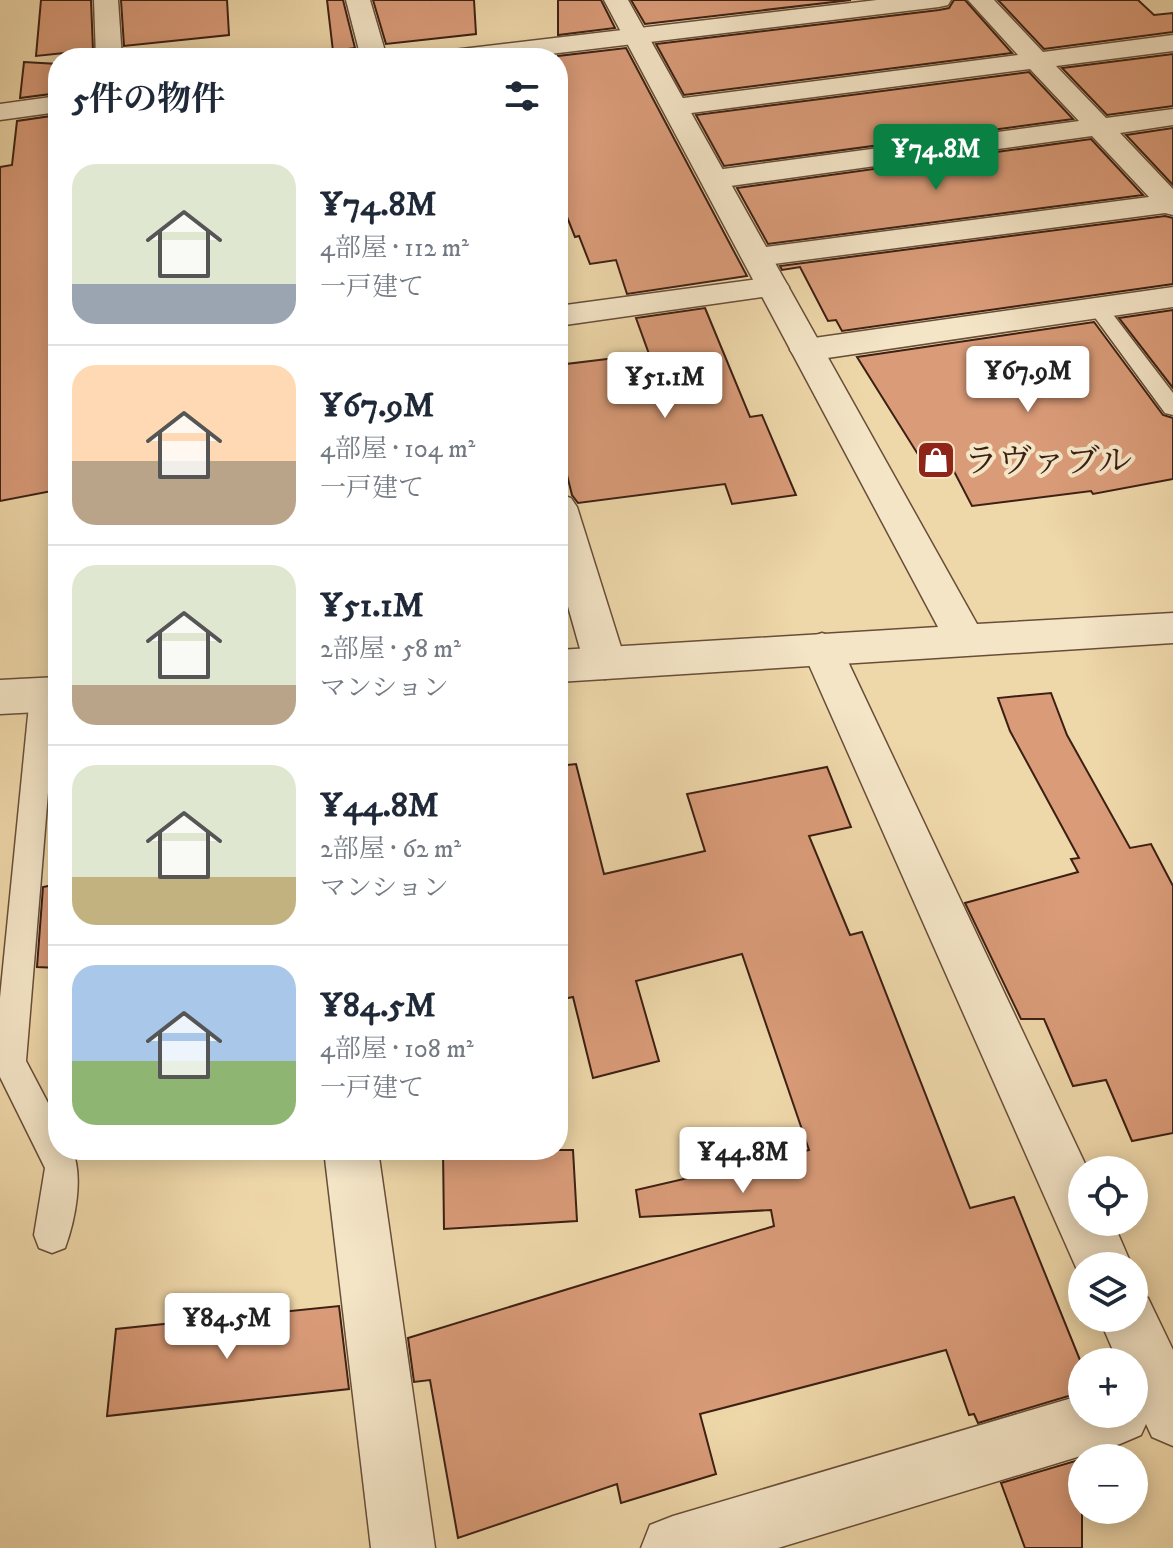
<!DOCTYPE html>
<html lang="ja">
<meta charset="utf-8">
<style>
:root{--surface:#fff;--page:#f6f6f7;--text:#1f2937;--muted:#747a83;--line:#e0e1e3;--accent:#0b8043}
body{margin:0;font-family:"IM FELL DW Pica","Noto Serif JP",serif;background:var(--page);color:var(--text);height:100vh;display:flex;flex-direction:column;font-size:30px;white-space:nowrap}
*{box-sizing:border-box;margin:0}
p{font-size:26px;color:var(--muted)}
.icon{flex:none;width:44px;height:44px;fill:none;stroke:currentColor;stroke-width:2;stroke-linecap:round;stroke-linejoin:round}
.map{position:relative;flex:1;overflow:hidden}
.side{position:absolute;left:48px;top:48px;width:520px;height:1112px;display:flex;flex-direction:column;background:var(--surface);border-radius:32px;box-shadow:0 4px 20px #0003}
.side>*{flex:none}
.tools{position:absolute;left:1068px;top:1156px;display:grid;gap:16px}
.tools a{display:grid;place-items:center;width:80px;height:80px;border-radius:50%;background:var(--surface);box-shadow:0 4px 20px #0003;font-size:40px}
.price{position:absolute;translate:-50% -68px;padding:0 18px;border-radius:8px;background:#fff;color:#222;font-size:26px;line-height:52px;filter:drop-shadow(0 2px 4px #0008)}
.price::after{content:'';position:absolute;left:50%;top:48px;width:24px;height:18px;margin-left:-12px;background:inherit;clip-path:polygon(0 0,100% 0,50% 100%)}
.price.on{background:var(--accent);color:#fff}
ul{padding:0;list-style:none}
li{display:flex;align-items:center;gap:24px;height:200px;padding:0 24px}
li+li{border-top:2px solid var(--line)}
li span{display:grid;place-items:center;flex:none;width:224px;height:160px;border-radius:24px;color:#555}
li>.icon{margin-inline-start:auto}
span .icon{width:96px;height:96px;fill:#fffc;stroke-width:1}
li b{font-size:34px}
h2{display:flex;justify-content:space-between;align-items:center;height:96px;padding:0 24px;font-size:34px}
.map>svg:first-child{display:block}
.building{fill:#d99b78;stroke:#3c2014;stroke-width:2}
.lines{fill:none;stroke-linecap:round;stroke-linejoin:round}
.service-casing{stroke:#684e39;stroke-width:3}
.minor-casing{stroke:#684e39;stroke-width:3}
.tertiary-casing{stroke:#684e39;stroke-width:3}
.service{fill:#f4e5c7;fill-rule:evenodd}
.minor{fill:#f4e5c7;fill-rule:evenodd}
.tertiary{fill:#f4e5c7;fill-rule:evenodd}
.labels{text-anchor:middle;stroke-width:8;stroke-linejoin:round;paint-order:stroke}
.poi-label{font-size:34px;fill:#3c2014;stroke:#f4e5c7;text-anchor:start}
</style>
<div class="map">
<svg width="1173" height="1548" viewBox="0 0 1173 1548">
<rect width="100%" height="100%" fill="#eed7a9"/>
<filter id="stains"><feTurbulence type="fractalNoise" baseFrequency=".0025" numOctaves="4"/><feColorMatrix values="0 0 0 0 .2 0 0 0 0 .09 0 0 0 0 .02 0 0 0 .5 -.17"/></filter>
<radialGradient id="worn" r=".72"><stop offset=".6" stop-color="#630" stop-opacity="0"/><stop offset="1" stop-color="#630" stop-opacity=".3"/></radialGradient>
<!-- building -->
<g class="building">
<polygon points="41,0 91,0 93,50 36,56"/>
<polygon points="121,0 227,0 229,35 124,46"/>
<polygon points="327,0 343,0 355,48 333,51"/>
<polygon points="373,0 474,0 476,34 386,44"/>
<polygon points="558,0 601,0 615,28 558,35"/>
<polygon points="631,0 851,0 645,24"/>
<polygon points="954,0 965,0 1012,53 684,95 656,44 939,10 949,8"/>
<polygon points="998,0 1138,0 1154,15 1173,13 1173,32 1044,49"/>
<polygon points="626,48 747,276 627,294 616,260 590,264 579,236 575,237 558,194 558,56"/>
<polygon points="1173,54 1173,106 1107,115 1062,68"/>
<polygon points="24,62 58,64 58,93 20,98"/>
<polygon points="1029,72 1073,119 724,166 696,115"/>
<polygon points="58,115 58,348 57,393 52,393 52,491 0,501 0,167 12,165 17,121"/>
<polygon points="1173,128 1173,185 1126,135"/>
<polygon points="1091,139 1143,195 768,244 737,188"/>
<polygon points="1165,216 1173,218 1173,284 842,331 836,320 828,321 800,267 782,270 780,266"/>
<polygon points="705,308 750,417 762,415 796,495 732,504 725,484 578,503 572,495 558,439 558,365 649,354 636,318"/>
<polygon points="1173,310 1173,388 1119,318"/>
<polygon points="1094,322 1163,415 1173,418 1173,479 1093,494 1091,491 972,506 944,452 919,456 857,357"/>
<polygon points="1051,693 1067,735 1130,848 1151,844 1173,886 1173,1133 1132,1141 1106,1080 1073,1086 1044,1019 1021,1019 965,903 1078,872 1071,859 1079,858 1010,731 998,698"/>
<polygon points="576,764 604,874 705,851 687,794 827,767 851,827 809,836 850,935 862,932 970,1208 1014,1197 1082,1365 1082,1392 978,1423 974,1414 969,1415 946,1350 700,1414 716,1474 621,1503 617,1484 458,1538 430,1380 414,1382 408,1338 774,1226 771,1210 640,1217 636,1190 809,1150 742,954 636,981 659,1061 593,1078 573,997 558,1000 558,766"/>
<polygon points="58,884 58,968 37,967 43,887"/>
<polygon points="443,1150 573,1150 577,1221 444,1229"/>
<polygon points="339,1306 349,1389 107,1416 116,1329"/>
<polygon points="1082,1459 1082,1548 1025,1548 1001,1483"/>
</g>
<g class="lines">
<!-- service casing -->
<g class="service-casing">
<g id="service">
<polygon points="1098,302 1105,304 1173,393 1173,415 1165,413 1088,308"/>
<path d="M43 684 52 687 56 695 26 1061 58 1122V1150H72C84 1176 75 1221 65 1248L52 1253 39 1248 34 1235 45 1168 0 1077V998L30 695 34 687Z"/>
</g>
</g>
<!-- minor casing -->
<g class="minor-casing">
<g id="minor">
<polygon points="346,0 370,0 387,58 361,58"/>
<polygon points="877,0 951,0 948,5 939,7 517,58 440,58 444,53 453,50"/>
<polygon points="968,0 994,0 1043,52 1173,35 1173,51 1056,66 1106,118 1173,109 1173,125 1120,133 1173,189 1173,215 1165,213 758,266 747,264 743,257 747,250 758,248 1149,197 1092,136 716,188 706,185 702,179 706,173 716,170 1079,121 1030,69 676,115 666,113 662,107 666,101 676,99 1018,55"/>
<polygon points="58,96 58,112 0,120 0,104"/>
<polygon points="773,277 784,280 789,287 784,294 558,326 558,306"/>
<polygon points="1173,287 1173,307 807,361 795,357 790,350 795,343 807,339"/>
<polygon points="558,494 571,498 577,507 626,663 620,674 605,679 590,674 584,663 558,571"/>
<polygon points="822,633 836,638 842,649 1088,1170 1082,1170 1082,1222 1113,1222 1132,1266 1082,1266 1082,1281 802,649 808,638"/>
<polygon points="324,1150 378,1150 435,1548 371,1548"/>
<polygon points="1134,1292 1148,1298 1173,1350 1173,1446 1152,1437 1146,1424 1141,1435 1120,1444 778,1548 641,1548 650,1525 673,1516 1082,1395 1082,1414 1134,1414 1134,1362 1118,1362 1099,1318 1134,1318"/>
</g>
</g>
<!-- tertiary casing -->
<g class="tertiary-casing">
<g id="tertiary">
<polygon points="94,0 118,0 122,58 96,58"/>
<polygon points="604,0 628,0 977,624 1173,613 1173,643 558,682 558,650 938,627"/>
<polygon points="58,677 58,711 0,714 0,680"/>
</g>
</g>
<!-- service -->
<use href="#service" class="service"/>
<!-- minor -->
<use href="#minor" class="minor"/>
<!-- tertiary -->
<use href="#tertiary" class="tertiary"/>
</g>
<!-- icons -->
<defs>
<g id="shop-square" transform="scale(2)"><rect x="-9" y="-9" width="18" height="18" rx="4" fill="#8f2418" stroke="#f4e5c7"/><path d="M-5-2.5h2.3a2.7 3.5 0 0 1 5.4 0H5L5.5 6h-11ZM-1.5-2.5h3a1.5 2.3 0 0 0-3 0Z" fill="#fff"/></g>
</defs>
<g fill-rule="evenodd">
<use href="#shop-square" x="936" y="460"/>
</g>
<g class="labels">
<!-- poi labels -->
<g class="poi-label">
<text x="964" y="472">ラヴァブル</text>
</g>
</g>
<rect width="100%" height="100%" filter="url(#stains)"/>
<rect width="100%" height="100%" fill="url(#worn)"/>
</svg>
<div class="tools">
<a><svg class="icon" aria-label="locate" viewBox="0 0 24 24"><circle cx="12" cy="12" r="6"/><path d="M12 2v4M12 18v4M2 12h4M18 12h4"/></svg></a>
<a><svg class="icon" aria-label="layers" viewBox="0 0 24 24"><path d="M12 4l9 5-9 5-9-5zM3 14l9 5 9-5"/></svg></a>
<a>+</a>
<a>−</a>
</div>
<b class="price on" style="left:936px;top:192px">¥74.8M</b>
<b class="price" style="left:1028px;top:414px">¥67.9M</b>
<b class="price" style="left:665px;top:420px">¥51.1M</b>
<b class="price" style="left:743px;top:1195px">¥44.8M</b>
<b class="price" style="left:227px;top:1361px">¥84.5M</b>
<section class="side">
<h2>5件の物件<svg class="icon" aria-label="filters" viewBox="0 0 24 24"><path d="M4 7h16M4 17h16"/><circle cx="9" cy="7" r="2"/><circle cx="15" cy="17" r="2"/></svg></h2>
<ul>
<li><span style="background:linear-gradient(#dfe7d0 75%,#9aa5b1 0)"><svg class="icon" aria-label="home" viewBox="0 0 24 24"><path d="M3 11l9-7 9 7M6 9v11h12V9"/></svg></span><div><b>¥74.8M</b><p>4部屋 · 112 m²</p><p>一戸建て</p></div></li>
<li><span style="background:linear-gradient(#ffd9b3 60%,#b9a48a 0)"><svg class="icon" aria-label="home" viewBox="0 0 24 24"><path d="M3 11l9-7 9 7M6 9v11h12V9"/></svg></span><div><b>¥67.9M</b><p>4部屋 · 104 m²</p><p>一戸建て</p></div></li>
<li><span style="background:linear-gradient(#dfe7d0 75%,#b9a48a 0)"><svg class="icon" aria-label="home" viewBox="0 0 24 24"><path d="M3 11l9-7 9 7M6 9v11h12V9"/></svg></span><div><b>¥51.1M</b><p>2部屋 · 58 m²</p><p>マンション</p></div></li>
<li><span style="background:linear-gradient(#dfe7d0 70%,#c2b280 0)"><svg class="icon" aria-label="home" viewBox="0 0 24 24"><path d="M3 11l9-7 9 7M6 9v11h12V9"/></svg></span><div><b>¥44.8M</b><p>2部屋 · 62 m²</p><p>マンション</p></div></li>
<li><span style="background:linear-gradient(#a9c7e8 60%,#8fb573 0)"><svg class="icon" aria-label="home" viewBox="0 0 24 24"><path d="M3 11l9-7 9 7M6 9v11h12V9"/></svg></span><div><b>¥84.5M</b><p>4部屋 · 108 m²</p><p>一戸建て</p></div></li>
</ul>
</section>
</div>
